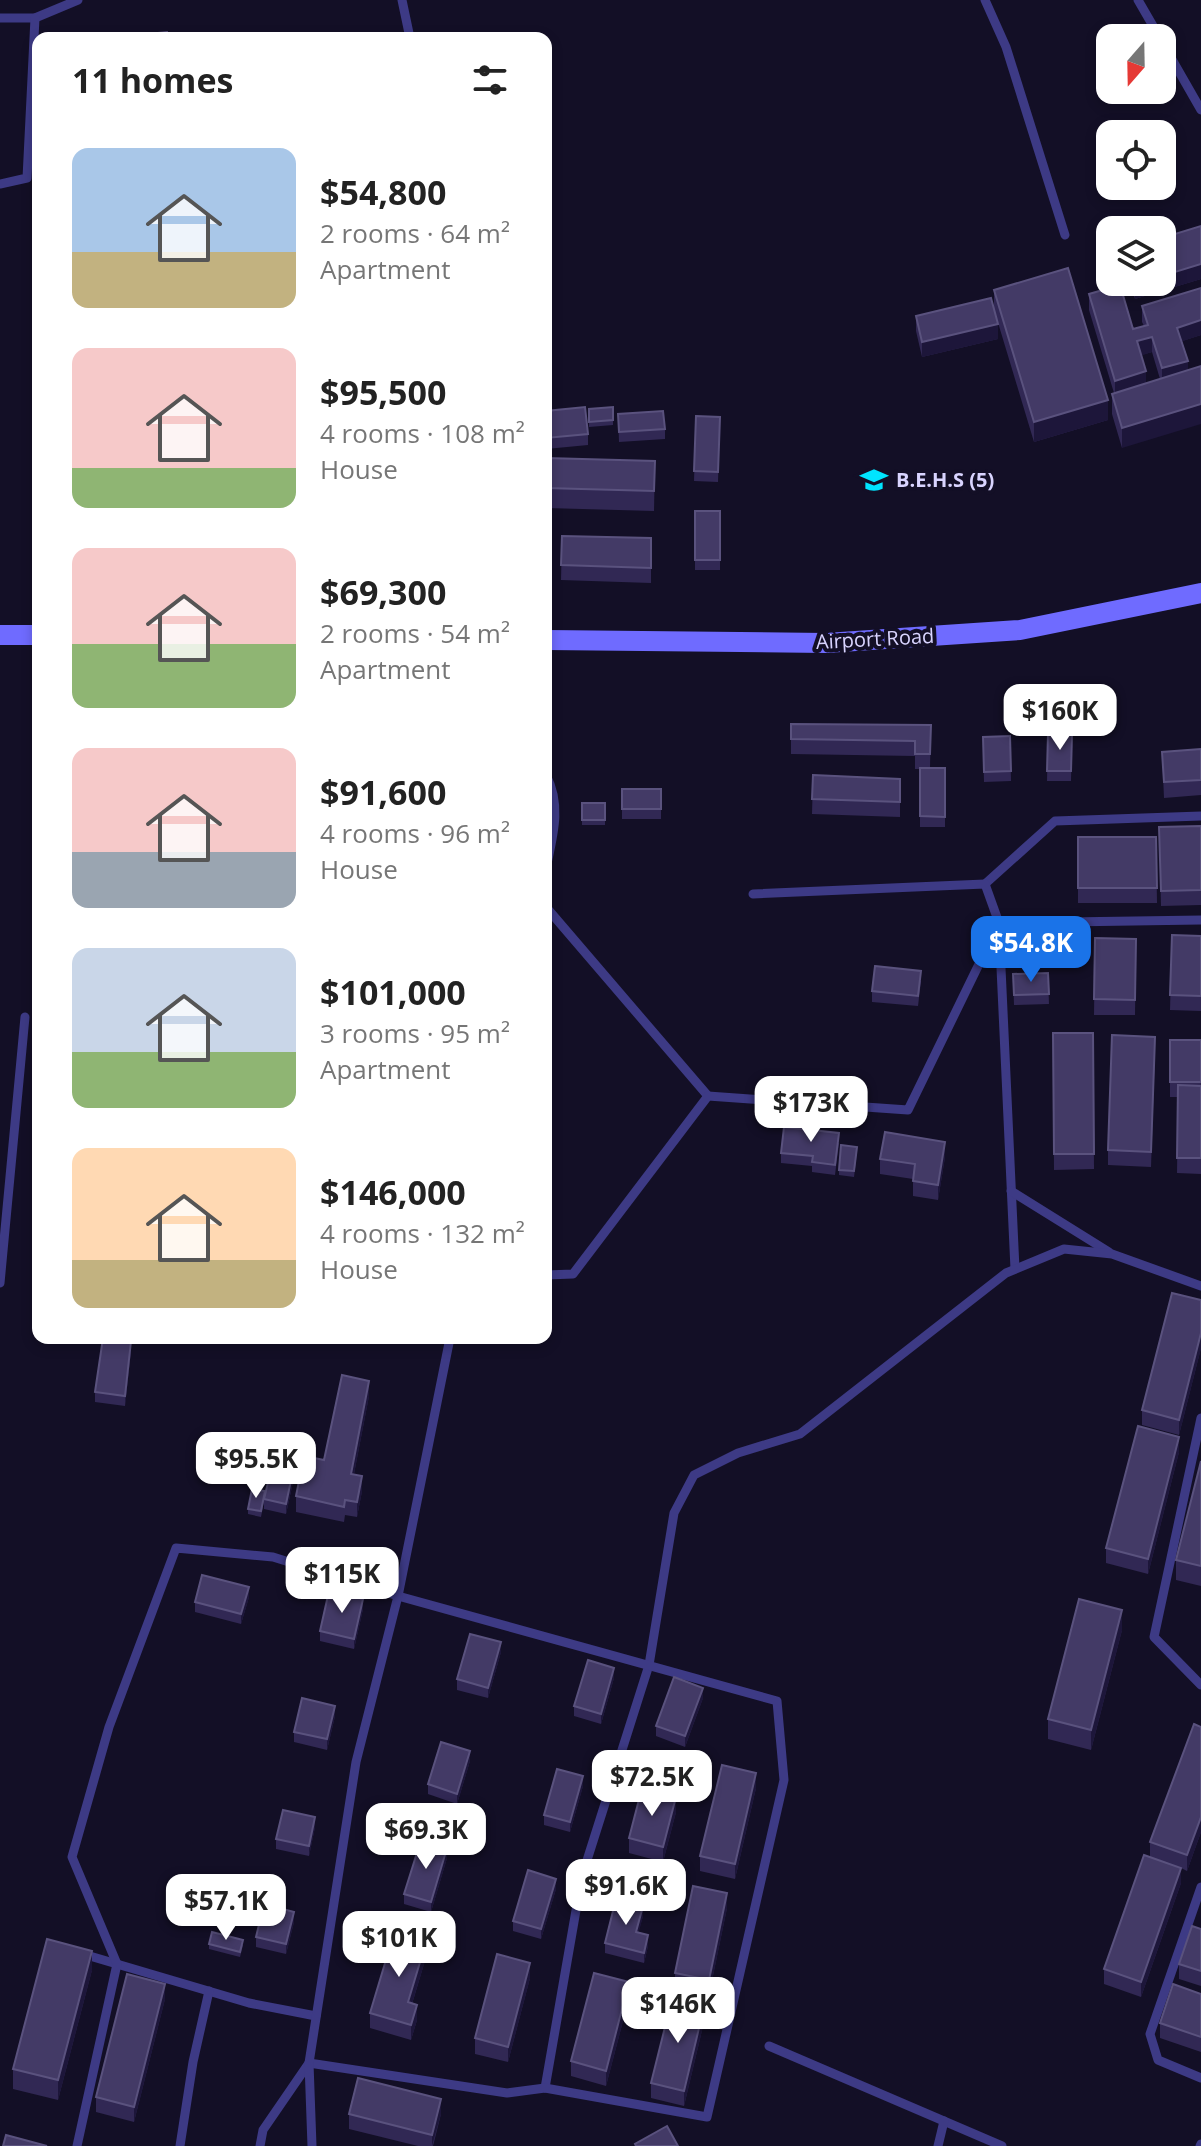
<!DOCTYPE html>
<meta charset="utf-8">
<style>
:root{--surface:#fff;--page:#f2f2f2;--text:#222;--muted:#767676;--accent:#1a73e8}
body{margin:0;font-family:"Open Sans",sans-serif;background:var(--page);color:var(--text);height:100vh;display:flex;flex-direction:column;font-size:30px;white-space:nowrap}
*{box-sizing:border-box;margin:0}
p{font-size:26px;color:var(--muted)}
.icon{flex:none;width:44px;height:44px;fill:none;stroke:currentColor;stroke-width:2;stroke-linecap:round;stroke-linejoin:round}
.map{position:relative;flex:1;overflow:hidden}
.side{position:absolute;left:32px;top:32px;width:520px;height:1312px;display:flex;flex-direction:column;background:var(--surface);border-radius:16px;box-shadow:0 4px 12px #0003}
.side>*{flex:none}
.needle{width:52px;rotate:200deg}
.buttons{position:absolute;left:1096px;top:24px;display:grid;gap:16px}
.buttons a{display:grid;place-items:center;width:80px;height:80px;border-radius:16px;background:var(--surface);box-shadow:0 4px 12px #0003;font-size:40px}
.price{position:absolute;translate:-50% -68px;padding:0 18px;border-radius:16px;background:#fff;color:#222;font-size:26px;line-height:52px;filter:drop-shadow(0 2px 4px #0008)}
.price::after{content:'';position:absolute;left:50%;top:48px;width:24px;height:18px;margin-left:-12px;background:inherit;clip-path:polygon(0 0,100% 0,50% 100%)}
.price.selected{background:var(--accent);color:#fff}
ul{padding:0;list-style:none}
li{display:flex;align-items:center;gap:24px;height:200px;padding:0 40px}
li span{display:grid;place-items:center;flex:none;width:224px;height:160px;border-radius:16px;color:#555}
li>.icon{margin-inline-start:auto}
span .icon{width:96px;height:96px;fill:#fffc;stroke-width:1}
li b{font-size:34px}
h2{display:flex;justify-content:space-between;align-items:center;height:96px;padding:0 40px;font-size:34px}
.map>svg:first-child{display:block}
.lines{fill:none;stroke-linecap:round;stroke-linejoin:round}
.lane{stroke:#3d3a85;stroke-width:9}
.secondary{stroke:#6f6bff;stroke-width:20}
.wall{fill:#312854;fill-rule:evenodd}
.shaded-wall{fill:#1d163a}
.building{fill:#433a66;stroke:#5a527e;stroke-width:2}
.labels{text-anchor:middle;stroke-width:8;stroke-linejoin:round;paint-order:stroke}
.poi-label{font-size:20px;font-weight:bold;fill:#d9d4ff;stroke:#130f26;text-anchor:start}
.street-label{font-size:20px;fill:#d9d4ff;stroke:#130f26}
</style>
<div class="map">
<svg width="1201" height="2146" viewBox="0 0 1201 2146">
<rect width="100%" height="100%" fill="#130f26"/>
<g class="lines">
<!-- lane -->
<g class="lane">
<polyline points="402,0 410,38"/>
<polyline points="985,0 1006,47 1065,235"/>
<polyline points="1138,0 1160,38"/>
<polyline points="0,18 35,18 78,0"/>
<polyline points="1162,42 1201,110"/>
<polyline points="0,184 27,178 35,18"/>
<path d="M546 775C562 805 553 836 546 868"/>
<polyline points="985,884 1055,821 1201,816"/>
<polyline points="753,894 985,884 999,923 1201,920"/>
<polyline points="546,907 708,1096"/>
<polyline points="999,925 1015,1269"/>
<polyline points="1011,1191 1109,1252"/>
<polyline points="546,1275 573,1274 708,1096 908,1110 999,923"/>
<polyline points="0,1283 25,1017"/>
<polyline points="1201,1418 1154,1637 1201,1685"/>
<polyline points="1201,1887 1150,2034 1158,2060 1201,2078"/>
<polyline points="83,1954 249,2003 316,2016"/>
<polyline points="769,2046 1002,2146"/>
<polyline points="545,2088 582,1876 649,1665 674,1513 694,1475 738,1453 800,1434 1006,1273 1064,1249 1112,1254 1201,1286"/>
<polyline points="77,2146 117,1964 72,1857 109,1727 176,1548 273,1557 398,1596 777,1701 784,1780 707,2117 545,2088 507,2093 309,2063 263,2130 260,2146"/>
<polyline points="180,2146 193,2062 209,1991"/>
<polyline points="312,2146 309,2063 356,1762 398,1596 450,1338"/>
<polyline points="938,2146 944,2121"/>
<polyline points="1200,2146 1201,2144"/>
</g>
<!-- secondary -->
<g class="secondary">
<polyline points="0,635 38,635"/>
<polyline points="546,640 826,643 1020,630 1201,593"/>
</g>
</g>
<!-- wall -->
<g class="wall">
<polygon points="1201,226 1201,279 1135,299 1130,282 1162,282"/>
<polygon points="994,290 1108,420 1034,442 996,316 998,339 922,357 916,331 916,316 994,309"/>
<path d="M1089 294 1133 329 1144 326 1142 322V306L1201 335 1182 341 1188 361 1122 448 1112 414V394L1114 393 1089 310ZM1152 352 1160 379 1146 383 1141 355Z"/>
<polygon points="613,407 613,425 589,427 589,409"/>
<polygon points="546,411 588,434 588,445 546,449"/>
<polygon points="618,414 665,429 665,439 619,442"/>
<polygon points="696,416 720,417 718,482 694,481"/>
<polygon points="546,458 655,461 654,511 546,508"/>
<rect x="695" y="511" width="25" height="59"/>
<polygon points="562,536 651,538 651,583 561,580"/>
<polygon points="791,724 931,725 930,768 945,768 945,827 920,827 920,769 915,769 915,756 791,754"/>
<polygon points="1048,734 1072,734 1071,781 1047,781"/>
<polygon points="1010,736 1011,781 984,782 983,737"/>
<polygon points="1201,749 1201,795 1164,798 1162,752"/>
<polygon points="813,775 900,779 900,817 812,814"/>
<rect x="622" y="789" width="39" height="30"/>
<rect x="582" y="803" width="23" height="22"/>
<polygon points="1201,826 1201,905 1161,906 1159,827"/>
<polygon points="1078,837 1156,837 1157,903 1078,903"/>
<polygon points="1172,935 1201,936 1201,1011 1170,1010"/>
<polygon points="1095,938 1136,939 1135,1015 1094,1015"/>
<polygon points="1048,973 1049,1004 1014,1005 1013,974"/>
<polygon points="921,981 918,1006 872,1002 872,991"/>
<polygon points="1053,1033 1093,1033 1094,1169 1054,1170"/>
<polygon points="1170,1040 1201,1040 1201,1174 1177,1173 1178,1097 1170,1097"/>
<polygon points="1155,1052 1151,1167 1108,1165 1108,1150"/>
<polygon points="839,1143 835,1175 812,1172 812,1166 781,1163 781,1153"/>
<polygon points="857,1152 854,1177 839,1175 839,1170"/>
<polygon points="945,1157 938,1200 913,1196 913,1179 880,1174 880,1159"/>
<polygon points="1201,1300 1201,1348 1179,1435 1142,1425 1142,1410"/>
<polygon points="131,1351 125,1406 95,1402 95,1392"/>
<polygon points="369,1396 354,1474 362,1491 357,1517 345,1515 344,1522 296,1512 296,1496 324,1460"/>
<polygon points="1179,1452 1148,1574 1106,1563 1106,1548"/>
<polygon points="1201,1461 1201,1586 1176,1580 1176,1560"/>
<polygon points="293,1482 286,1514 264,1509 264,1501 261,1517 248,1514 248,1509"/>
<polygon points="249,1597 241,1624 195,1612 195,1602"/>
<polygon points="363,1609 354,1649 320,1641 320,1631"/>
<polygon points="1122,1630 1091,1750 1048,1739 1048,1719"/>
<polygon points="501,1652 488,1698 457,1690 457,1679"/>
<polygon points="614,1678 601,1724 574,1716 574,1706"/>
<polygon points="703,1698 685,1747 656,1736 656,1726"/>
<polygon points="335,1716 327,1750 294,1742 294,1732"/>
<polygon points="1201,1727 1201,1832 1187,1871 1181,1868 1181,1883 1141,1997 1104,1984 1104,1969 1150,1857 1150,1842"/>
<polygon points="470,1761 457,1804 428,1794 428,1784"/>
<polygon points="583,1786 570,1832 544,1825 544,1815"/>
<polygon points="756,1788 735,1879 700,1871 700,1856"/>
<polygon points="676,1812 663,1862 629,1853 629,1838"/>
<polygon points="315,1827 309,1856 276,1849 276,1839"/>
<polygon points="447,1858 431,1912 404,1904 404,1894"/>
<polygon points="556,1889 541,1939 513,1931 513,1921"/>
<polygon points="727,1908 709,1995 675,1988 675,1973"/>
<polygon points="643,1916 638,1933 648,1946 644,1963 605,1953 605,1943"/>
<polygon points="294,1922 286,1954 256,1947 256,1937"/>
<polygon points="1201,1929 1201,1986 1179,1979 1179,1964"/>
<polygon points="209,1944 243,1945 240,1957 209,1949"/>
<polygon points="427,1954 412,2004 417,2020 411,2040 370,2028 370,2013"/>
<polygon points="92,1970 58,2100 13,2089 13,2069"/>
<polygon points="530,1978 508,2062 475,2054 475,2038"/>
<polygon points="1201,1994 1201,2052 1160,2038 1160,2023"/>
<polygon points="629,1998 606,2086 571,2076 571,2061"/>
<polygon points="165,1999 134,2122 96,2112 96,2097"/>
<polygon points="704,2022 684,2106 651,2098 651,2083"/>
<polygon points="349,2114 441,2114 433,2146 418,2146 349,2129"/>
</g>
<!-- shaded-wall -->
<g class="shaded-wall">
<polygon points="1201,264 1201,279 1135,299 1135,284 1142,282 1162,282 1162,276"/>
<polygon points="1201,320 1201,335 1177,343 1177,328"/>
<polygon points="998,324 998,339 922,357 922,342"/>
<polygon points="1152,337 1152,352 1137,357 1137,341"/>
<polygon points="1188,361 1188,376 1162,384 1162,368"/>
<polygon points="1146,371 1146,386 1115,396 1115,381"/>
<polygon points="1108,400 1108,420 1034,442 1034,422"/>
<polygon points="1201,404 1201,424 1122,448 1122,428"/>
<polygon points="945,1142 945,1157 938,1200 938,1185"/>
<polygon points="1201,1333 1201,1348 1179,1435 1179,1420"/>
<polygon points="131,1341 131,1351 125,1406 125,1396"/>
<polygon points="369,1381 369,1396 351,1489 351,1474"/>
<polygon points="1179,1437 1179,1452 1148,1574 1148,1559"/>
<polygon points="293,1471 293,1482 286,1514 286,1504"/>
<polygon points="362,1476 362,1491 357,1517 357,1502"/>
<polygon points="249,1587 249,1597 241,1624 241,1614"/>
<polygon points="363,1599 363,1609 354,1649 354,1639"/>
<polygon points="1122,1610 1122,1630 1091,1750 1091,1730"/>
<polygon points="501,1642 501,1652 488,1698 488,1688"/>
<polygon points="614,1668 614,1678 601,1724 601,1714"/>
<polygon points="703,1688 703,1698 685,1747 685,1736"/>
<polygon points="335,1706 335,1716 327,1750 327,1739"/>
<polygon points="470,1751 470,1761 457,1804 457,1794"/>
<polygon points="756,1773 756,1788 735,1879 735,1864"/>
<polygon points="583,1776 583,1786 570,1832 570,1822"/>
<polygon points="676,1797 676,1812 663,1862 663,1847"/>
<polygon points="315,1817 315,1827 309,1856 309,1846"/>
<polygon points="1201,1817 1201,1832 1187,1871 1187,1855"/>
<polygon points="447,1848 447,1858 431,1912 431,1902"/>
<polygon points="1181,1868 1181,1883 1141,1997 1141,1982"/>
<polygon points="556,1879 556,1889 541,1939 541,1929"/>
<polygon points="727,1893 727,1908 709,1995 709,1980"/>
<polygon points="643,1906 643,1916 636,1943 636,1932"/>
<polygon points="294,1912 294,1922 286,1954 286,1944"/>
<polygon points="648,1935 648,1946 644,1963 644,1953"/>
<polygon points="427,1939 427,1954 408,2017 408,2002"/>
<polygon points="92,1951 92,1970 58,2100 58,2080"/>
<polygon points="530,1963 530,1978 508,2062 508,2047"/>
<polygon points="629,1982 629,1998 606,2086 606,2071"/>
<polygon points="165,1984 165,1999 134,2122 134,2107"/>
<polygon points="417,2005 417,2020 411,2040 411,2025"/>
<polygon points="704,2007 704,2022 684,2106 684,2091"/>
<polygon points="441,2099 441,2114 432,2146 432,2135"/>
</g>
<!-- building -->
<g class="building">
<polygon points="167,32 168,38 107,38"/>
<polygon points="1201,226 1201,264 1162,276 1162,238"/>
<polygon points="1068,268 1108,400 1034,422 994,290"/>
<polygon points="1120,285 1133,329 1148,325 1142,306 1201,288 1201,320 1177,328 1188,361 1162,368 1152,337 1137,341 1146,371 1115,381 1089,294"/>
<polygon points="991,298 998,324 922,342 916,316"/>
<polygon points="1201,366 1201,404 1122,428 1112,394"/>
<polygon points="585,407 588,434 546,438 546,411"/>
<polygon points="613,407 613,420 589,422 589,409"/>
<polygon points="663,411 665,429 619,432 618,414"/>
<polygon points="696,416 720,417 718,472 694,471"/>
<polygon points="546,458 655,461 654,491 546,488"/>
<rect x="695" y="511" width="25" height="49"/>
<polygon points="562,536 651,538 651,568 561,565"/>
<polygon points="791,724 931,725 930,754 915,754 915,741 791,739"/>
<polygon points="1048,734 1072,734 1071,771 1047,771"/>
<polygon points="1010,736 1011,771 984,772 983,737"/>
<polygon points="1201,749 1201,780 1164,782 1162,752"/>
<polygon points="920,768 945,768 945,817 920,816"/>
<polygon points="813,775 900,779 900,802 812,799"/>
<rect x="622" y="789" width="39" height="20"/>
<rect x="582" y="803" width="23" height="17"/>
<polygon points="1201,826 1201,890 1161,891 1159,827"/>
<polygon points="1078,837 1156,837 1157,888 1078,888"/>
<polygon points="1172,935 1201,936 1201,996 1170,995"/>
<polygon points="1095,938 1136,939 1135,1000 1094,999"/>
<polygon points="875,966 921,971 918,996 872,991"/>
<polygon points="1048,973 1049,994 1014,995 1013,974"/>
<polygon points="1053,1033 1093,1033 1094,1154 1054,1154"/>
<polygon points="1112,1035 1155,1037 1151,1152 1108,1150"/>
<rect x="1170" y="1040" width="31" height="42"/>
<polygon points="1178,1085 1201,1086 1201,1158 1177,1158"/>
<polygon points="784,1127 839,1133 835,1165 812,1162 813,1156 781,1153"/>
<polygon points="885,1132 945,1142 938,1185 913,1181 915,1164 880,1159"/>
<polygon points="841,1145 857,1147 854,1171 839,1170"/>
<polygon points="1172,1293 1201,1300 1201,1333 1179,1420 1142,1410"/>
<polygon points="103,1338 131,1341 125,1396 95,1392"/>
<polygon points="342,1375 369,1381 351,1474 362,1476 357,1502 345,1500 344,1507 296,1496 304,1456 324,1460"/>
<polygon points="1138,1426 1179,1437 1148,1559 1106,1548"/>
<polygon points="1201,1461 1201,1566 1176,1560"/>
<polygon points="272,1466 293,1471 286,1504 264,1499"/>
<polygon points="252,1489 265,1491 261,1511 248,1509"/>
<polygon points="202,1575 249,1587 241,1614 195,1602"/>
<polygon points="329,1591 363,1599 354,1639 320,1631"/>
<polygon points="1079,1599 1122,1610 1091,1730 1048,1719"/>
<polygon points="470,1634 501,1642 488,1688 457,1679"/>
<polygon points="588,1660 614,1668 601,1714 574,1706"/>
<polygon points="674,1677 703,1688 685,1736 656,1726"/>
<polygon points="302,1698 335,1706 327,1739 294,1732"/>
<polygon points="1194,1724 1201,1727 1201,1817 1187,1855 1150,1842"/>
<polygon points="441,1742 470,1751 457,1794 428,1784"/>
<polygon points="722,1765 756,1773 735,1864 700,1856"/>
<polygon points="557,1769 583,1776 570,1822 544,1815"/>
<polygon points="642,1788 676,1797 663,1847 629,1838"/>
<polygon points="283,1810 315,1817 309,1846 276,1839"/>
<polygon points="421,1840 447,1848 431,1902 404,1894"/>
<polygon points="1144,1855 1181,1868 1141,1982 1104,1969"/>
<polygon points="528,1870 556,1879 541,1929 513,1921"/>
<polygon points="693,1886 727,1893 709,1980 675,1973"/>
<polygon points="616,1899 643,1906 636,1932 648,1935 644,1953 605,1943"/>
<polygon points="264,1904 294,1912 286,1944 256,1937"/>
<polygon points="1192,1926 1201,1929 1201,1971 1179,1964"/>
<polygon points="395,1930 427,1939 408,2002 417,2005 411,2025 370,2013"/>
<polygon points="212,1932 243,1940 240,1952 209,1944"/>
<polygon points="47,1939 92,1951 58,2080 13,2069"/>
<polygon points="497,1954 530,1963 508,2047 475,2038"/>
<polygon points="594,1973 629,1982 606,2071 571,2061"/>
<polygon points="127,1974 165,1984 134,2107 96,2097"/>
<polygon points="1173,1984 1201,1994 1201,2037 1160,2023"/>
<polygon points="672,1999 704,2007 684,2091 651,2083"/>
<polygon points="358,2078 441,2099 432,2135 349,2114"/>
<polygon points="667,2126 678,2146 636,2146 635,2144"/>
<polygon points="6,2135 47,2146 3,2146"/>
</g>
<!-- icons -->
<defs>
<g id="school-bare" transform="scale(2.16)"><path d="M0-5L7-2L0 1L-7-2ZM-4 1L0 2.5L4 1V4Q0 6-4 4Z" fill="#00e5ff" stroke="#130f26" stroke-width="2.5" paint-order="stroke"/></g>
</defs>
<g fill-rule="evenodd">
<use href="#school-bare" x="874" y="480"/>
</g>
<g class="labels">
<!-- poi labels -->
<g class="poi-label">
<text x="896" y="487">B.E.H.S (5)</text>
</g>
<!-- street labels -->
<g class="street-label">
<text transform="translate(875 639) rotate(-3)" y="7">Airport Road</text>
</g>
</g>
</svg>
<div class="buttons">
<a><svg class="needle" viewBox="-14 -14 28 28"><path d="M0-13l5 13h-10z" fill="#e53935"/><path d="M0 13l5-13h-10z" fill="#767676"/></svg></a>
<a><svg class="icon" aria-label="locate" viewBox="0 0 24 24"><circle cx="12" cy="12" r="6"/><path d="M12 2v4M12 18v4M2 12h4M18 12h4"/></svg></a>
<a><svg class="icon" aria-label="layers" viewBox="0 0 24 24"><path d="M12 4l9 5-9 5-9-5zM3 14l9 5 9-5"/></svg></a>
</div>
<b class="price" style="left:1060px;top:752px">$160K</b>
<b class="price selected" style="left:1031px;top:984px">$54.8K</b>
<b class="price" style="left:811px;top:1144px">$173K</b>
<b class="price" style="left:256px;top:1500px">$95.5K</b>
<b class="price" style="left:342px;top:1615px">$115K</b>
<b class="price" style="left:652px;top:1818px">$72.5K</b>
<b class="price" style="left:426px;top:1871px">$69.3K</b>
<b class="price" style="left:626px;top:1927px">$91.6K</b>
<b class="price" style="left:226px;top:1942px">$57.1K</b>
<b class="price" style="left:399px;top:1979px">$101K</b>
<b class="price" style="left:678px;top:2045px">$146K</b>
<section class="side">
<h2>11 homes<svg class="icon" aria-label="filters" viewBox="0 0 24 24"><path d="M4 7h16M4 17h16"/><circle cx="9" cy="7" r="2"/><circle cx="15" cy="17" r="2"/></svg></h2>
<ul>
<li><span style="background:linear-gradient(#a9c7e8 65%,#c2b280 0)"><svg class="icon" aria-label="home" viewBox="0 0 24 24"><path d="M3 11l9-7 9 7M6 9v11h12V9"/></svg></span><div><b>$54,800</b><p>2 rooms · 64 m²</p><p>Apartment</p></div></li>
<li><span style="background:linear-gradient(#f6c9c9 75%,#8fb573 0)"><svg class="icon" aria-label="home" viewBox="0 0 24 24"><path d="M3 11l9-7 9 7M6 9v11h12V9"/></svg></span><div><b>$95,500</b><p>4 rooms · 108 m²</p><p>House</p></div></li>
<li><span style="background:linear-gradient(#f6c9c9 60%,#8fb573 0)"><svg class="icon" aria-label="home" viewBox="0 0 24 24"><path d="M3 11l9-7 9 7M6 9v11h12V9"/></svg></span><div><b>$69,300</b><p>2 rooms · 54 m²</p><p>Apartment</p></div></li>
<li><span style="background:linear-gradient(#f6c9c9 65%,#9aa5b1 0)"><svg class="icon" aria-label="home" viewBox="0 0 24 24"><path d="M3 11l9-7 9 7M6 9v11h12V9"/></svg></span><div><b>$91,600</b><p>4 rooms · 96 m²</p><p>House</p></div></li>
<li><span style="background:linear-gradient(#c9d6e8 65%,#8fb573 0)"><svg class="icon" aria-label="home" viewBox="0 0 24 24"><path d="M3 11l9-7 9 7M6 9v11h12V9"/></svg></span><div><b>$101,000</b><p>3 rooms · 95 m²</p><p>Apartment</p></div></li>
<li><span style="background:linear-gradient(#ffd9b3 70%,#c2b280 0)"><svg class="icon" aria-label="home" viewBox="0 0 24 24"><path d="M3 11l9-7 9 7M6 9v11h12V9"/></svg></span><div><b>$146,000</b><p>4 rooms · 132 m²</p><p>House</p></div></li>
</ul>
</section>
</div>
